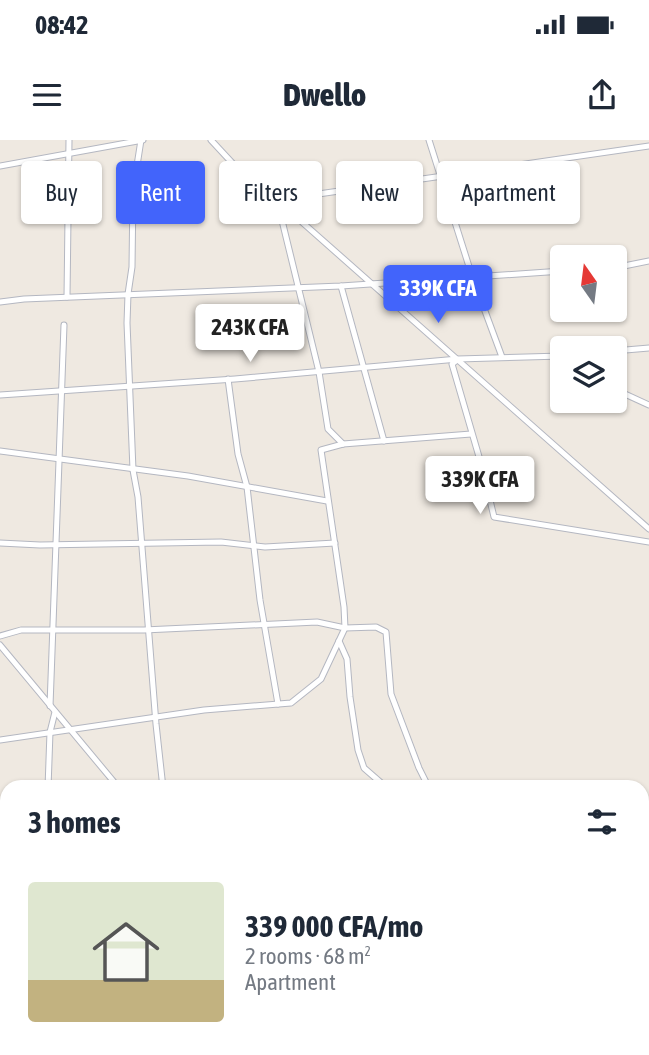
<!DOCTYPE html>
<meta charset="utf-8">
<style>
:root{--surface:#fff;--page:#f2f2f3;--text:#1f2937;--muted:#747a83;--line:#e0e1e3;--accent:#4264fb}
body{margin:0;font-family:"Asap Condensed",sans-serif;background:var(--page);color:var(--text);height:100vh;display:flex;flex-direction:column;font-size:26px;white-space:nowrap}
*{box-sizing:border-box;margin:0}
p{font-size:23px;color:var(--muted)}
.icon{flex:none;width:38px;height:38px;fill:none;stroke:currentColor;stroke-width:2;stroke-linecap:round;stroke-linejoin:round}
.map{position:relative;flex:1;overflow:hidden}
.sheet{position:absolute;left:0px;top:640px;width:649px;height:275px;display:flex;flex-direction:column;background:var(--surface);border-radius:21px 21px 0 0;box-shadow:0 2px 5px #0004}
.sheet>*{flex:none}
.banner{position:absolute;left:21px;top:21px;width:607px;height:63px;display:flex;gap:14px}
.needle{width:46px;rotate:346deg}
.buttons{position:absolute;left:550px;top:105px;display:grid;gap:14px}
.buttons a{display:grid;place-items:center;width:77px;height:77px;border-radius:7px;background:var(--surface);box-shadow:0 2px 5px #0004;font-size:35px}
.price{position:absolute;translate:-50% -60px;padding:0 16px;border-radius:7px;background:#fff;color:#222;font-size:23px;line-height:46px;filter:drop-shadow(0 2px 4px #0008)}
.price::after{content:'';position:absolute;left:50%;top:42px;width:21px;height:16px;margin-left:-10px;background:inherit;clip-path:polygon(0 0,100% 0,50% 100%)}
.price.active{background:var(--accent);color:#fff}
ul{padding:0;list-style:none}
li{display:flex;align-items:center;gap:21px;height:175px;padding:0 28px}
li+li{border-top:2px solid var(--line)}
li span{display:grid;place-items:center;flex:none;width:196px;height:140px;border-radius:7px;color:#555}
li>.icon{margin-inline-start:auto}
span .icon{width:84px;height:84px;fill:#fffc;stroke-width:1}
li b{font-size:30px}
h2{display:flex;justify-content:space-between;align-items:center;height:84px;padding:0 28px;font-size:30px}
.pill{padding:0 24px;border-radius:7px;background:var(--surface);box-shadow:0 2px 5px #0004;font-size:24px;line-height:63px}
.pill.active{background:var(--accent);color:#fff}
.status{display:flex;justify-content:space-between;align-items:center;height:49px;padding:0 35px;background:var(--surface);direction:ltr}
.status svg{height:19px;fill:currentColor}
header{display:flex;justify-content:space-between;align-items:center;height:91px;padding:0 28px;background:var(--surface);font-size:32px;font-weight:800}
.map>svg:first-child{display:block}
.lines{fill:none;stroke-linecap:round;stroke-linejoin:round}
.minor-casing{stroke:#b4b7c1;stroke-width:7}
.minor{stroke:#fff;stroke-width:5}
</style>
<div class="status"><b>08:42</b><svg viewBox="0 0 49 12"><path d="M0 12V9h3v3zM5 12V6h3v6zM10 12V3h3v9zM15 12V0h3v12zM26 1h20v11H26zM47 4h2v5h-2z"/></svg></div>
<header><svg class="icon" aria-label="menu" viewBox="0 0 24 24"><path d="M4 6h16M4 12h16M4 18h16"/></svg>Dwello<svg class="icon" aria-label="share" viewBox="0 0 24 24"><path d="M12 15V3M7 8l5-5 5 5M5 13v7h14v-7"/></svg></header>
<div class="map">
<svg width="649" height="915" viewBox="0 0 649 915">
<rect width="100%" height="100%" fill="#efe9e1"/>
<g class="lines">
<!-- minor casing -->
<g class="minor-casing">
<g id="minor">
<polyline points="141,0 133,51 132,127 128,154 127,183 133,330 138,357 156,584 163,648"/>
<polyline points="211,0 249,41 277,60 649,389"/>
<polyline points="429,0 472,136 502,217"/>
<polyline points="0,26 143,0"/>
<polyline points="614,128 649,121"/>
<polyline points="341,146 384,301"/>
<polyline points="67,157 69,0"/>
<polyline points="0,162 24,159 341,146 562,131"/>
<polyline points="614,211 649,208"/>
<polyline points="456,221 452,224 482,327 494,377 649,402"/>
<polyline points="228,239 238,314 247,347 260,460 278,564"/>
<polyline points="614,249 649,265"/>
<polyline points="0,255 235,239 458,219 562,216"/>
<polyline points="343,304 328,289 319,232 277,60 649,6"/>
<polyline points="0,311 188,336 327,361"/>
<polyline points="0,403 40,405 221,402 265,407 335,403"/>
<polyline points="0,496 21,490 144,490 317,482 345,488 321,539 291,563 204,570 0,600"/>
<polyline points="339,501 347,519 350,557 358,610 364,628 387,648"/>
<polyline points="0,505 119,648"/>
<polyline points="50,566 64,185"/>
<polyline points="48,648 50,592 55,572"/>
<path d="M193 648C214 645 239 640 259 648"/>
<polyline points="429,648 419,628 391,554 386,492 376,487 345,488 344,467 321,310 343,304 471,294"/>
<polyline points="0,688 7,687"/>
<polyline points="0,722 7,709"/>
<polyline points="0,761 7,760"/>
<polyline points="642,805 649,802"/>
<polyline points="297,908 302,915"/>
<polyline points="383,908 386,915"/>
<polyline points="523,908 525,915"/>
<polyline points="630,908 634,915"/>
<polyline points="13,915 14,908"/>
<polyline points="410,915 412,908"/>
<polyline points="477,915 478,908"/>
<polyline points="539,915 547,908"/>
<polyline points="565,915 565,908"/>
</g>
</g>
<!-- minor -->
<use href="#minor" class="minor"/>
</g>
</svg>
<div class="buttons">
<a><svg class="needle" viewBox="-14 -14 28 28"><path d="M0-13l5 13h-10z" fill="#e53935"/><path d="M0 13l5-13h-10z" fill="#747a83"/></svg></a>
<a><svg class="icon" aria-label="layers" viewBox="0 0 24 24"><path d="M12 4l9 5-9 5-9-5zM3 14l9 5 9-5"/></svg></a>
</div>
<b class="price active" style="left:438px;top:185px">339K CFA</b>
<b class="price" style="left:250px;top:224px">243K CFA</b>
<b class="price" style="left:480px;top:376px">339K CFA</b>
<div class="banner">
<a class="pill">Buy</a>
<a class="pill active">Rent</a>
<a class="pill">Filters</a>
<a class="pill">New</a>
<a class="pill">Apartment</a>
</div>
<section class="sheet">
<h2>3 homes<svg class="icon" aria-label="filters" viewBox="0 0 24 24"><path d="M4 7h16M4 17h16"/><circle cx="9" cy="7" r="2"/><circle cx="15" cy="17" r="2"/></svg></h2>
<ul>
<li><span style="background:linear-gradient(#dfe7d0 70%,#c2b280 0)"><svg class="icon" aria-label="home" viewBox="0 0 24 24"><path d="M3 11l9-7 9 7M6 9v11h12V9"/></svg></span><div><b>339 000 CFA/mo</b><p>2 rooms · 68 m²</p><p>Apartment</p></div></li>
</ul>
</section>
</div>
